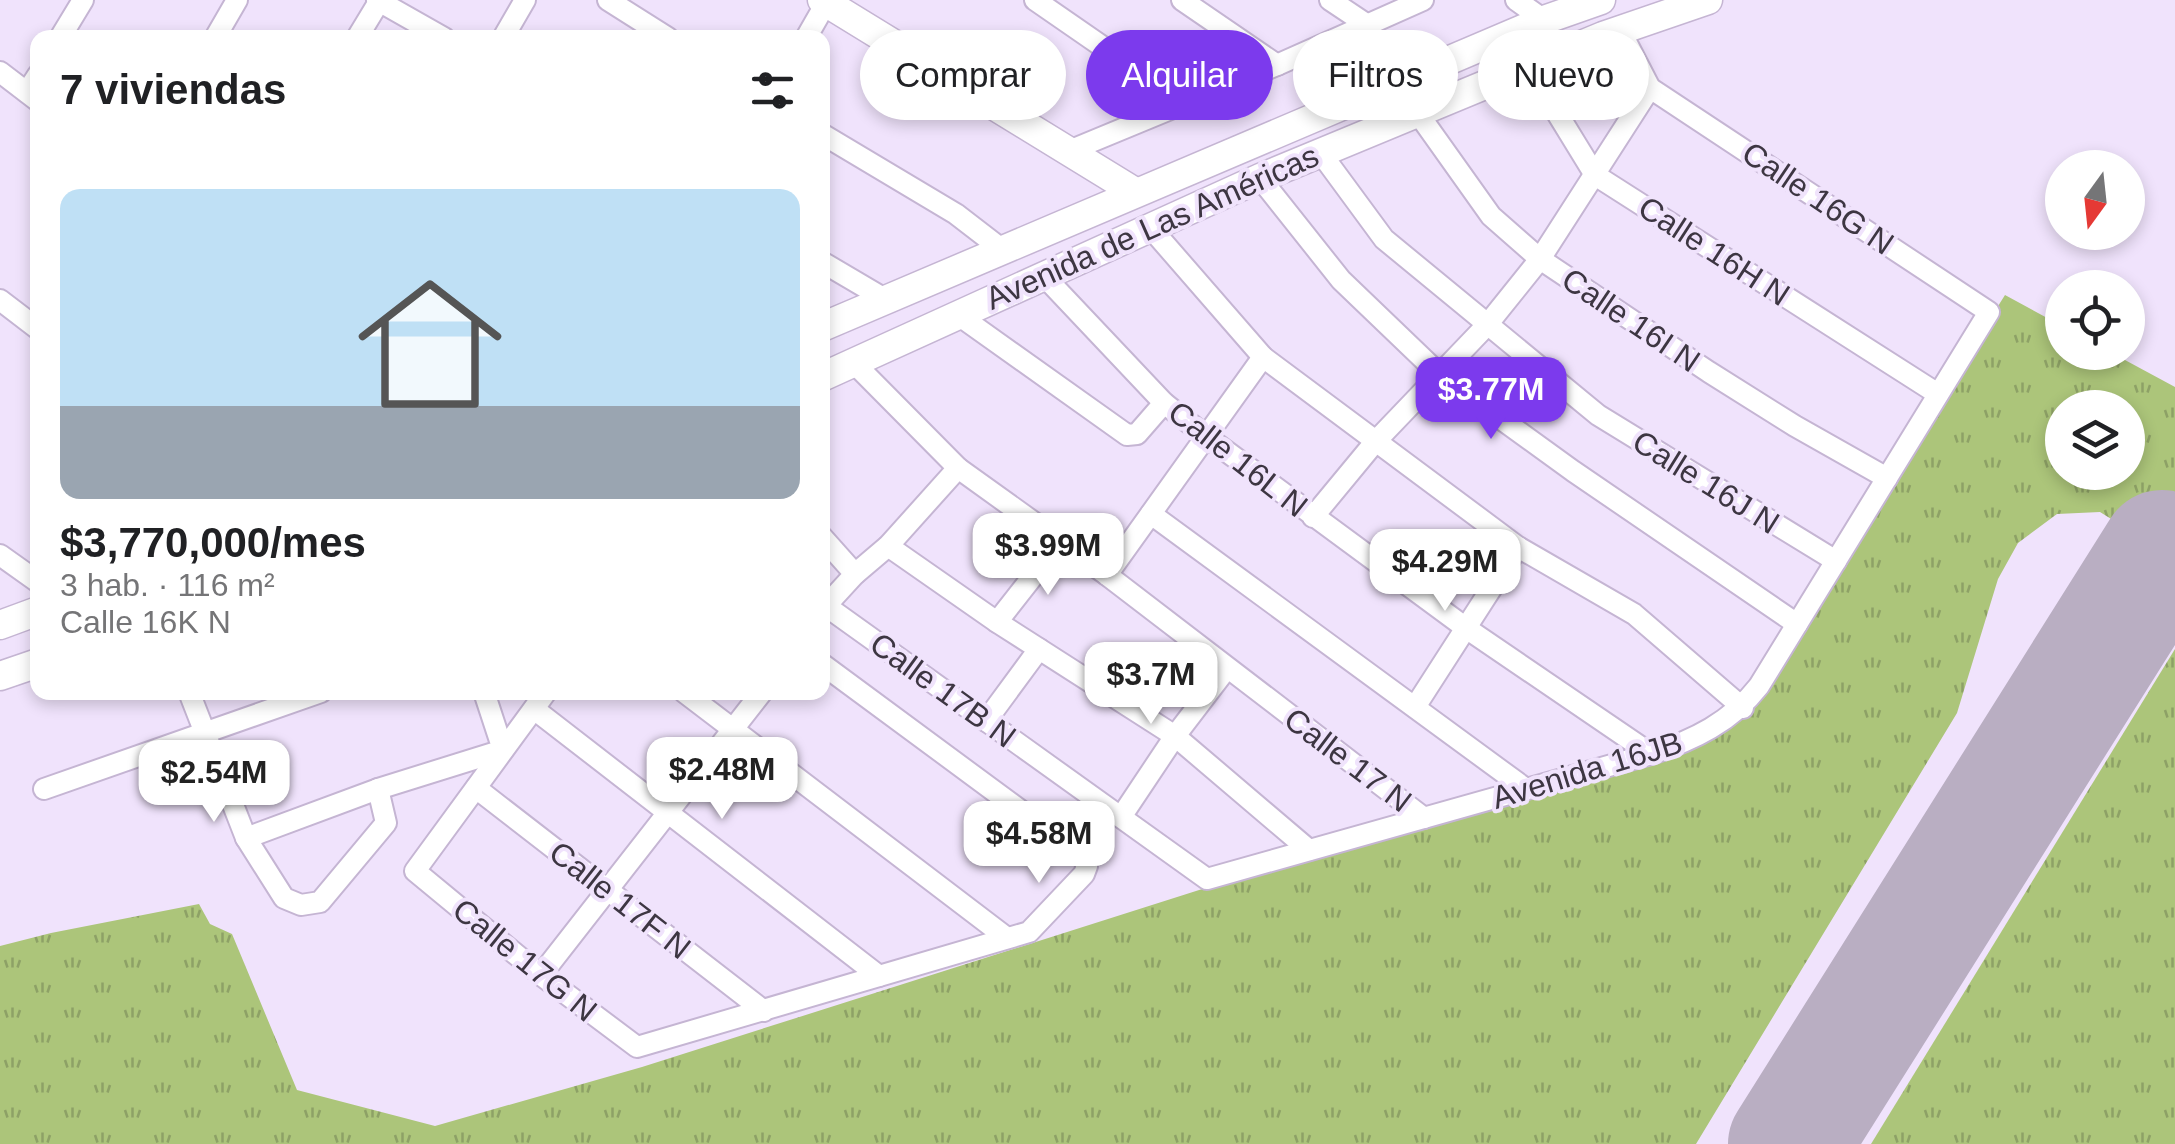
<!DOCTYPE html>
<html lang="es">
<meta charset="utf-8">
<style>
:root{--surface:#fff;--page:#f2f2f2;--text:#202124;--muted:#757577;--accent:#7c3aed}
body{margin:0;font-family:Helvetica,sans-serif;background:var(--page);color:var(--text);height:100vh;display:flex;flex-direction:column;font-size:38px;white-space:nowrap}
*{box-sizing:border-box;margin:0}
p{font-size:32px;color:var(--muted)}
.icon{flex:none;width:55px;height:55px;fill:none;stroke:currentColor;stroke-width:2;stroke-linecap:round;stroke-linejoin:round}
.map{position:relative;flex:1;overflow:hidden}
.drawer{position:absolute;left:30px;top:30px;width:800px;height:670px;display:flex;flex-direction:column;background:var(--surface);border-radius:20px;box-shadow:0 5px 15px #0003}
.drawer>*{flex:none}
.banner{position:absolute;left:860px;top:30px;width:950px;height:90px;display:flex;gap:20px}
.needle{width:65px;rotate:195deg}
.controls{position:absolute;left:2045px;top:150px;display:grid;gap:20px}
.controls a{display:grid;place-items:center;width:100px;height:100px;border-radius:50%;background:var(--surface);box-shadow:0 5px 15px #0003;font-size:50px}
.price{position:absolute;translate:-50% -85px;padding:0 22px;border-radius:20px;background:#fff;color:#222;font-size:32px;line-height:65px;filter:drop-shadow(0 2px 5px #0008)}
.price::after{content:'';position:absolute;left:50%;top:60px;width:30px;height:22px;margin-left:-15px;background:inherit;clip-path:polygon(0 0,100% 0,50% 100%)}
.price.active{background:var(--accent);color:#fff}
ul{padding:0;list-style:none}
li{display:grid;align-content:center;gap:20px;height:530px;padding:0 30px}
li span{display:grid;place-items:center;height:310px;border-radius:20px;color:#555}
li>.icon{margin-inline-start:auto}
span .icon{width:180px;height:180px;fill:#fffc;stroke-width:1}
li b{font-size:42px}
h2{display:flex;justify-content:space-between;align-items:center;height:120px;padding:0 30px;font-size:42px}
.pill{padding:0 35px;border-radius:45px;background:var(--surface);box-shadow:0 5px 15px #0003;font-size:35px;line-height:90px}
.pill.active{background:var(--accent);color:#fff}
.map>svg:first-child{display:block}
.grass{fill:url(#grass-tufts);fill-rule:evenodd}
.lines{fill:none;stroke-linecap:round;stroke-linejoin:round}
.runway{stroke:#b9aec2;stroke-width:122}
.street-casing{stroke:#c5b5d3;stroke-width:24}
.secondary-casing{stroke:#c5b5d3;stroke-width:31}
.street{stroke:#fff;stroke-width:20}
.secondary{stroke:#fff;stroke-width:28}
.labels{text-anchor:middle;stroke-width:8;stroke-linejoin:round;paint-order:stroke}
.street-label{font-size:32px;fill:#3d3642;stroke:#f0e3fc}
</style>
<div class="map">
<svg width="2175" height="1144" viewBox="0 0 2175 1144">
<defs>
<pattern id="grass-tufts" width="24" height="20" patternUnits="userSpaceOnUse" patternTransform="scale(2.5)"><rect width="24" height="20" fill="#acc57a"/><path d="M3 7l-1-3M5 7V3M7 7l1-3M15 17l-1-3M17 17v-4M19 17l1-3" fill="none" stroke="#8da166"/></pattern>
</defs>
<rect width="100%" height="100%" fill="#f0e3fc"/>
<!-- grass -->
<g class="grass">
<path d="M2005 295 2062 326V352L2112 353 2175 387V559L2100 512 2057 514 2018 543 1998 579 1957 713 1696 1144H0V946L51 933 199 904 210 924 232 934 297 1090 435 1126 642 1067 1240 877 1563 784 1746 709ZM2062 408H2128V472H2062Z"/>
<polygon points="2175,649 2175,1144 1871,1144"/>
</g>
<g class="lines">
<!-- runway -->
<polyline class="runway" points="1789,1144 2162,551"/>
<!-- street casing -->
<g class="street-casing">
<g id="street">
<polyline points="377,0 444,38"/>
<polyline points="608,0 668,38"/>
<polyline points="1035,0 1184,103"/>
<polyline points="1182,0 1277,65"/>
<polyline points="1330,0 1369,26"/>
<polyline points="1516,0 1544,20"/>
<polyline points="60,38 83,0"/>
<polyline points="215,38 237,0"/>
<polyline points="357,38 380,0"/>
<polyline points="503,38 525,0"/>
<polyline points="806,38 826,3"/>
<polyline points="1530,69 1595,175 1938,394"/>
<polyline points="0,72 38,101"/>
<polyline points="27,92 38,75"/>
<polyline points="1417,112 1491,216 1540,259 1709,372 1795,426 1887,478"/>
<polyline points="822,134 956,214 1004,251"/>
<polyline points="1069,151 1277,65 1423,0"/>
<polyline points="1320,152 1384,239 1598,415 1836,561"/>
<polyline points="1260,178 1341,280 1439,374 1573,471 1797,624"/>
<polyline points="1149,226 1263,357 1518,547 1634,614 1743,708"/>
<polyline points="822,262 885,299"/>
<polyline points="1043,275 1164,403 1207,437 1466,628 1651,754"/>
<polyline points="0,300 38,329"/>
<polyline points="957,314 1127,435 1137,434 1164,403"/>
<polyline points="853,362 958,468 1107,575 1424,818"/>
<polyline points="1151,514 1526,789"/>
<polyline points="1313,517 1375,442 1487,325 1540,259 1650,88"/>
<polyline points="822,537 855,574"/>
<polyline points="888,546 997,622 1175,736 1309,850"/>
<polyline points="0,555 38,582"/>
<polyline points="1107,575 1263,357"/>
<path d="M826 606 1207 879 1651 754C1694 740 1731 722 1759 686L1989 312 1650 88 1620 30"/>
<polyline points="822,610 855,574 888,546 958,468"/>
<polyline points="997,622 1059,543"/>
<polyline points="189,692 246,838 284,898 301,905 320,902 386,823 378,789"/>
<polyline points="546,692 415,871 541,975 637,1047 1029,932 1084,874 1087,866 1082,856 822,664"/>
<polyline points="684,692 1007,938"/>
<polyline points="1415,707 1518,547"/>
<polyline points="534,709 879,976"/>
<polyline points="986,721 1039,649"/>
<polyline points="476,788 764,1011"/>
<polyline points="44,789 321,692"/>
<polyline points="1121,817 1175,736 1227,668"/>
<polyline points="246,838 378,789 503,750 484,692"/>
<polyline points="541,975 762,692"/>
</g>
</g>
<!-- secondary casing -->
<g class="secondary-casing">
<g id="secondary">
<polyline points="822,0 1135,192"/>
<polyline points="822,327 1544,20 1601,0"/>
<polyline points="822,377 1260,178 1603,36 1708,0"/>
<polyline points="0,625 38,611"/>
<polyline points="0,676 38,663"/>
</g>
</g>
<!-- street -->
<use href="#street" class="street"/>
<!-- secondary -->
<use href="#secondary" class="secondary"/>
</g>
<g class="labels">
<!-- street labels -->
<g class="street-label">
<text transform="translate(1818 198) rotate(34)" y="11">Calle 16G N</text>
<text transform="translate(1152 227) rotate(-24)" y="11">Avenida de Las Américas</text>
<text transform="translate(1714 251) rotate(33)" y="11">Calle 16H N</text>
<text transform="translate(1631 320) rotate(34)" y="11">Calle 16I N</text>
<text transform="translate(1238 459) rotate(38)" y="11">Calle 16L N</text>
<text transform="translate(1706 482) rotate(32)" y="11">Calle 16J N</text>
<text transform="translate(943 690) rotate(36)" y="11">Calle 17B N</text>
<text transform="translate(1348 760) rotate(37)" y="11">Calle 17 N</text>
<text transform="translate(1587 770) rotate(-17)" y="11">Avenida 16JB</text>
<text transform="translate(620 900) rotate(38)" y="11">Calle 17F N</text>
<text transform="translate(525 960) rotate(39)" y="11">Calle 17G N</text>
</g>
</g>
</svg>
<div class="controls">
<a><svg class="needle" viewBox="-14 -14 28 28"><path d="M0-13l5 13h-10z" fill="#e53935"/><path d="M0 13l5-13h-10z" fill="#757577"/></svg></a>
<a><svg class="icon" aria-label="locate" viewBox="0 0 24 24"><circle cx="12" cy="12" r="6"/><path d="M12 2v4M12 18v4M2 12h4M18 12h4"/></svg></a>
<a><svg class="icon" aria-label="layers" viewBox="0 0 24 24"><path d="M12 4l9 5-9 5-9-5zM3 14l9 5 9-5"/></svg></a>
</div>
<b class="price active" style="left:1491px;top:442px">$3.77M</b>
<b class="price" style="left:1048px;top:598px">$3.99M</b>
<b class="price" style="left:1445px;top:614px">$4.29M</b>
<b class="price" style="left:1151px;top:727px">$3.7M</b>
<b class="price" style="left:722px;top:822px">$2.48M</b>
<b class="price" style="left:214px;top:825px">$2.54M</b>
<b class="price" style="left:1039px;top:886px">$4.58M</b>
<div class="banner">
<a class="pill">Comprar</a>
<a class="pill active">Alquilar</a>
<a class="pill">Filtros</a>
<a class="pill">Nuevo</a>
</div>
<section class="drawer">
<h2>7 viviendas<svg class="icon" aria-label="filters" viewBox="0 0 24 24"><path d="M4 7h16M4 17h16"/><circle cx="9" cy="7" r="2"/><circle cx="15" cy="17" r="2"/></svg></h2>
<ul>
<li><span style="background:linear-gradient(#bfe0f5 70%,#9aa5b1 0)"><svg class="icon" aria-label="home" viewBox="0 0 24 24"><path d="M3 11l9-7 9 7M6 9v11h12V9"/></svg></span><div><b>$3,770,000/mes</b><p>3 hab. · 116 m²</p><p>Calle 16K N</p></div></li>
</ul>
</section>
</div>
